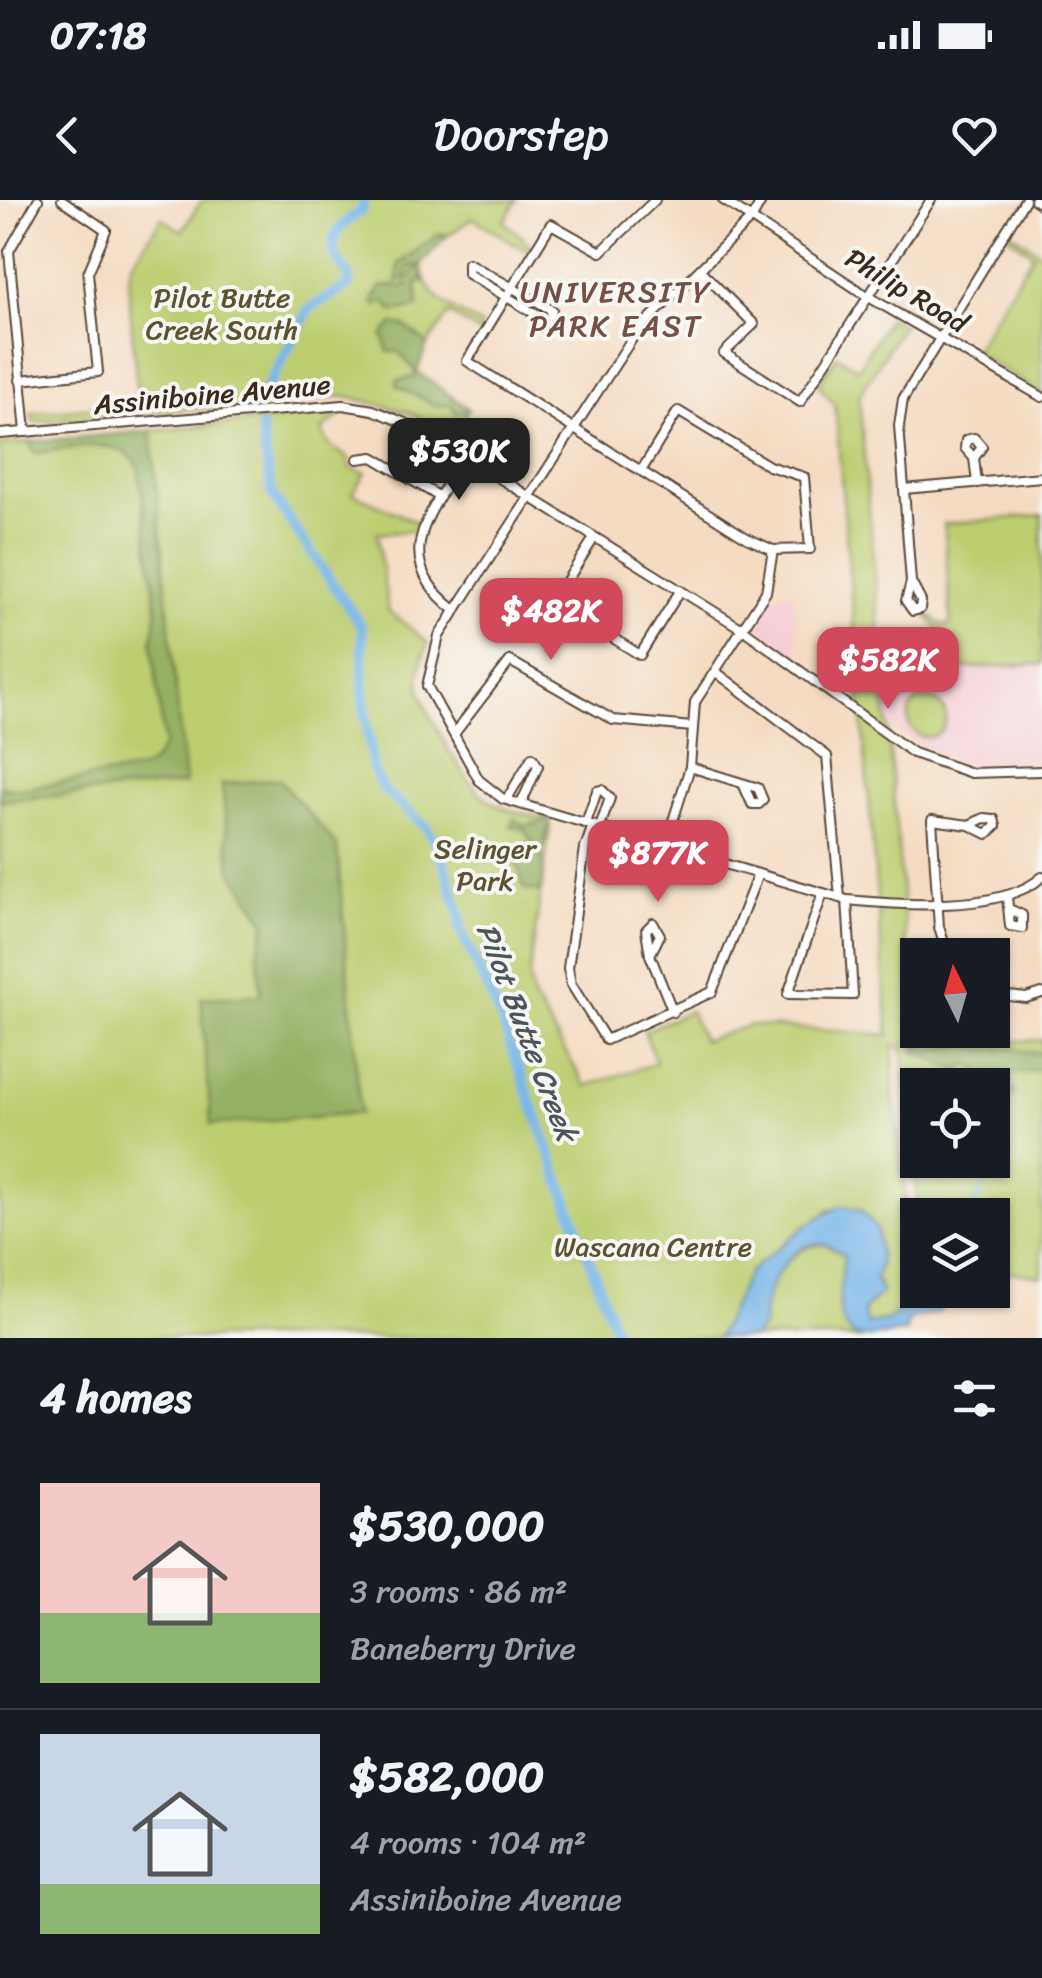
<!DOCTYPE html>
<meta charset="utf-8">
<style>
:root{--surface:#171b24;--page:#242831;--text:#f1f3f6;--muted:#9ea1a6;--line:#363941;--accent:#d1495b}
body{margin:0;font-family:Sriracha,sans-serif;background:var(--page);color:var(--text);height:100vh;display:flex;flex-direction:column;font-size:38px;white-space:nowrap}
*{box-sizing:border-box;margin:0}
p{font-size:32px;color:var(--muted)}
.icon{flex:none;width:55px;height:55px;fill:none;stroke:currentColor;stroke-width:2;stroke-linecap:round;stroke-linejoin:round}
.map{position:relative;height:1138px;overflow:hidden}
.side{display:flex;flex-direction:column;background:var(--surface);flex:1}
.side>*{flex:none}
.needle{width:65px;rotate:355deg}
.tools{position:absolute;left:900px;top:738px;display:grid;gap:20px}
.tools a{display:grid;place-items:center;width:110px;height:110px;border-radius:0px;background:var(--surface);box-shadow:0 2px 8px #0004;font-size:50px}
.price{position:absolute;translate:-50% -85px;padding:0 22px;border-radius:20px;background:var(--accent);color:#fff;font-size:32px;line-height:65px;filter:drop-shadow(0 2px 5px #0008)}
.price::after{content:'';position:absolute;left:50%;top:60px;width:30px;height:22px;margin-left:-15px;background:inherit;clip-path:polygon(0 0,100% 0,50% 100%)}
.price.current{background:#222;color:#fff}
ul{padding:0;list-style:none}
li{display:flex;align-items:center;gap:30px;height:250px;padding:0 40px}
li+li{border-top:2px solid var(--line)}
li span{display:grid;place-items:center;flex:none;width:280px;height:200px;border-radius:0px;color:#555}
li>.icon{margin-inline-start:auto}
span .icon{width:120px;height:120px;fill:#fffc;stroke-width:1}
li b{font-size:42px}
h2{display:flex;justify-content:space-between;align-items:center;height:120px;padding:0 40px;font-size:42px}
.status{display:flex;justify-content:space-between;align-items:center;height:70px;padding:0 50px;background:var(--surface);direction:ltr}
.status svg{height:28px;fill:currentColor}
header{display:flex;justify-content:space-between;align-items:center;height:130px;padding:0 40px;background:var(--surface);font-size:45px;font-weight:600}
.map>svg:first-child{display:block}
.built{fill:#f6cfd6}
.green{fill:#bdce71;stroke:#7c7c48;stroke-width:2.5;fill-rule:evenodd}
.forest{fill:#96b163;stroke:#686e40;stroke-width:2.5}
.water{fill:#76b6ea;stroke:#587084;stroke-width:2.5}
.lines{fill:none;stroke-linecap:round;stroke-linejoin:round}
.stream{stroke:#76b6ea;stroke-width:2.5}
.river{stroke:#76b6ea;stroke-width:10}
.minor-casing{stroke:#574537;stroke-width:12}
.minor{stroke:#fff;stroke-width:8}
.labels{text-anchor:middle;stroke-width:8;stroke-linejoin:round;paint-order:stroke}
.street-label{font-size:28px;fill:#3b2a1e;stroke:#f6f6f2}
.park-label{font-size:28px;fill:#5c5333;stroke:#f6f6f2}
.neighbourhood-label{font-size:30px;letter-spacing:2.5px;fill:#764f46;stroke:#f6f6f2}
.water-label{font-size:30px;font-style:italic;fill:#4d545b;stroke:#f6f6f2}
</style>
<div class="status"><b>07:18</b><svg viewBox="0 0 49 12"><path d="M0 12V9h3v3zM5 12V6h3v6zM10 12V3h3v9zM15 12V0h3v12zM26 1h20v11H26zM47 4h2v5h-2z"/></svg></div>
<header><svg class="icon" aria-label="back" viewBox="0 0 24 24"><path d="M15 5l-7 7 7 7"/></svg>Doorstep<svg class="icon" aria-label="heart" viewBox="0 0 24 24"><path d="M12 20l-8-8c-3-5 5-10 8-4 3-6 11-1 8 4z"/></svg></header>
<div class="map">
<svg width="1042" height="1138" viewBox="0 0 1042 1138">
<rect width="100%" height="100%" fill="#f6f6f2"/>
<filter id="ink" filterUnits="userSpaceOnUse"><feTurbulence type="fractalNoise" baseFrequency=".01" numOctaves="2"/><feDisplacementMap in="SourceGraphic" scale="20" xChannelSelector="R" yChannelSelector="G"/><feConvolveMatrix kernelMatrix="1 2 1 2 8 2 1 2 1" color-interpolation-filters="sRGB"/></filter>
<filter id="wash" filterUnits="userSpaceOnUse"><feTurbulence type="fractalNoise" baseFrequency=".0048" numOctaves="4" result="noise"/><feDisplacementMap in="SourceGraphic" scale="40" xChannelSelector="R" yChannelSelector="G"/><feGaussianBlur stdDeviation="2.25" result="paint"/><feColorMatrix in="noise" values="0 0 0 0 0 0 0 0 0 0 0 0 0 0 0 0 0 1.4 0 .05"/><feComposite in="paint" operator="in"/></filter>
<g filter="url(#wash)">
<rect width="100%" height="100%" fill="#f4dcc2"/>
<!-- built -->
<g class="built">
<polygon points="793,392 799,461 752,423 769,395"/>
<polygon points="1042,464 1042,562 977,566 955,563 888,527 883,472"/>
</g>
<!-- green -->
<g class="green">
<path d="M202 0H517L504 21 531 46 528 52 473 18 443 39 421 64C425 99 455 110 482 126L479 132 449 114 422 153 417 172 469 209 451 237 411 213 346 196 34 222 31 213 138 203 128 80 132 63 162 18 182 31Z"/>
<polygon points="1010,31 1042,54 1042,194 973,151 1033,54 1007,35"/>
<path d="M889 117 902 125 859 196 881 448 940 443 944 437 923 411 943 425 951 424 944 324 1042 315V464L883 473 915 845 1042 840V1076L993 1069 992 1015H919L902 846 894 847 893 893 916 1096 887 1121 867 1124 863 1111 879 1084 874 1079C877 1052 884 1028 859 1009L829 1010 749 1072 717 1138H0V245L342 213 322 230 329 245 348 258 350 268 366 273 352 293 418 323 415 331 377 334 388 410 428 443C422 459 417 472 420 489 424 510 466 584 484 597 503 611 528 615 551 620L529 776 532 796 586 886 656 863 644 831 690 811 703 841 750 825 889 835 835 205 818 185 837 156 858 169ZM278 579 359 913 202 799 261 795 258 752 266 722 231 669 222 585ZM918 885H992V960H918Z"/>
<circle cx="927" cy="518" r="19"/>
<path d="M825 1044 844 1055C843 1082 831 1121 859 1138H753L764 1125C757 1090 788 1045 825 1044Z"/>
</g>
<!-- forest -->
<g class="forest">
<polygon points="439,33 447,35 421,64 423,82 417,83 418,107 394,112 384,101 376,106 373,100 382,86 408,86 406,80 420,65 409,67 405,77 397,82 399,64"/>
<polygon points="393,124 405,126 427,144 417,172 469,209 456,213 451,205 437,206 397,186 397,180 414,177 416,172 399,152 388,152 383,135"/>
<path d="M151 231 185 584 0 601V586L21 589 137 570C152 566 158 557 164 544L152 443 157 409 138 266C117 232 68 251 34 253L30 242Z"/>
<polygon points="279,579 337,646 360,913 211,925 201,798 261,795 258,752 266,723 231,669 222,584"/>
<polygon points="514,619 524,626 551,620 540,655 545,661 541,692 524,689 518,666 511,662 526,644 535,647 525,630 511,626"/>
<path d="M966 844C985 853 991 848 1009 848 1023 848 1021 854 1042 852V870L1001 875 1016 893 993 912 992 885H983L982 873 969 864 958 871 916 852 915 845 930 851Z"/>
</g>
<!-- water -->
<path class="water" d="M841 1006 859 1009 877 1030 880 1064 875 1079 882 1093 863 1111 867 1124 887 1121 927 1090H982L943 1104 939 1112 909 1120 905 1132C890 1134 873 1138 858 1137 829 1128 843 1075 844 1055 839 1052 830 1046 823 1044 790 1038 758 1097 764 1125L753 1138H717L749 1072 808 1024Z"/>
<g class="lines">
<!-- stream -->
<g class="stream">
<polyline points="398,603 400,596"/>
<polyline points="981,885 983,875"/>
<path d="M964 1015C981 998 993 983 984 960"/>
</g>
<!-- river -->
<g class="river">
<path d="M262 197 309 109 348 86 350 77C322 44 330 33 362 10L364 0"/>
<polyline points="261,227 272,295 362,427 364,505 373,569 383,589 426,627 439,648 461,717 460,729 501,819 618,1138"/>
</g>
</g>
</g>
<g filter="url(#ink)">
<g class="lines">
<!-- minor casing -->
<g class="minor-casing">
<g id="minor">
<polyline points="723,0 867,96 1042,197"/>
<path d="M762 0 752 18 637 131 439 436 427 486 479 580 503 599 847 700C898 705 1002 713 1042 677"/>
<polyline points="1025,0 903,199 899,226 904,289 1042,277"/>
<polyline points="1035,0 1042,5"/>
<polygon points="468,63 552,110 549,122 468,74"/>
<polyline points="700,70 754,124 724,153 800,202 931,0"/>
<polyline points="20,180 98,172 88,73 106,30 62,0"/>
<polyline points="26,232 9,51 38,0"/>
<polyline points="0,234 343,205 373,210 422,230 744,430 913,553 971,573 1042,571"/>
<polyline points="974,258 982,247 974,238 966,240 965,248 974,258 977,283"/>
<polyline points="358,259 373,257 440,297"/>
<polyline points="641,271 678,211 769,266 804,277 810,349 773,350 747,338 467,161 551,24 601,52 655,0"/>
<polyline points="904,289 911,382 906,401 913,411 920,409 921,401 911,382"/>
<polyline points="594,338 554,401 640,455 680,391"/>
<path d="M456 411C387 358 430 314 465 256"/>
<polyline points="716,472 827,556 840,698"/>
<polyline points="454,534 510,461 613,520 693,527"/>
<polyline points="690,567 758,588 763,600 759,604 752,604 744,586"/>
<polyline points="507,599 532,557 538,566 521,604"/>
<polyline points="586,623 597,591 602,590 610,598 600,627"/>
<polyline points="593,625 585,648 568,768 571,784 606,840 712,792 758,674"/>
<polyline points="665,646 690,567 695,502 766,392 773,350"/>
<polyline points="823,693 788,794 853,795 847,700"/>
<polyline points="1007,697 1010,726 1022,728 1022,715 1011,710"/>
<polyline points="650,755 660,735 653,723 646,730 650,755 673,812"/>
<polyline points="948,755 939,727 932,620 969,625 987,634 996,626 994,619 984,618 969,625"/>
<polyline points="992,794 1026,798 1042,793"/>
</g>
</g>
<!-- minor -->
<use href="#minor" class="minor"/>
</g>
</g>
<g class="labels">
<!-- street labels -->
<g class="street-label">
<text transform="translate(907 90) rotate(31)" y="10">Philip Road</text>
<text transform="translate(212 194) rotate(-5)" y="10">Assiniboine Avenue</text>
</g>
<!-- park labels -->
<g class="park-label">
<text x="222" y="107">Pilot Butte<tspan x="222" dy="32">Creek South</tspan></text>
<text x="485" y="658">Selinger<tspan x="485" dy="32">Park</tspan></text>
<text x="653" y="1056">Wascana Centre</text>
</g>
<!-- neighbourhood labels -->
<g class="neighbourhood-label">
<text x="616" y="102">UNIVERSITY<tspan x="616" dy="34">PARK EAST</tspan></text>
</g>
<!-- water labels -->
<g class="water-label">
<text transform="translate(527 832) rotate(69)" y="10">Pilot Butte Creek</text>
</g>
</g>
</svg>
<div class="tools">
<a><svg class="needle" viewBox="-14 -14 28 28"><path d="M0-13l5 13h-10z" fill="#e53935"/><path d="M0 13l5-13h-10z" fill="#9ea1a6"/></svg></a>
<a><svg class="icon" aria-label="locate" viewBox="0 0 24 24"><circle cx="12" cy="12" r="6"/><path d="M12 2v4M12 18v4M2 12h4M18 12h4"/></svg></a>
<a><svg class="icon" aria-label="layers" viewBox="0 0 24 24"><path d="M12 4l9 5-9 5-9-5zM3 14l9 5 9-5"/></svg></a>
</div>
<b class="price current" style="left:459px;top:303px">$530K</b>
<b class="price" style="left:551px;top:463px">$482K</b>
<b class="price" style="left:888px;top:512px">$582K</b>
<b class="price" style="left:658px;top:705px">$877K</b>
</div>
<section class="side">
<h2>4 homes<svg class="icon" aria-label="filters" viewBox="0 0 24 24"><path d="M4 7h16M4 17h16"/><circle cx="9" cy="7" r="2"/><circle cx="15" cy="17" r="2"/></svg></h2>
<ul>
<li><span style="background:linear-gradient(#f6c9c9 65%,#8fb573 0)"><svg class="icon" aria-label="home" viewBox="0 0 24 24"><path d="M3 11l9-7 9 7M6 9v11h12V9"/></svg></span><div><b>$530,000</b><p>3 rooms · 86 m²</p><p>Baneberry Drive</p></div></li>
<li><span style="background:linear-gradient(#c9d6e8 75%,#8fb573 0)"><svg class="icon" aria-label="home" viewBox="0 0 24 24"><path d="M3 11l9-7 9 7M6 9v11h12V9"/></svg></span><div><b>$582,000</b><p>4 rooms · 104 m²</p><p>Assiniboine Avenue</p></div></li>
</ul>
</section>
